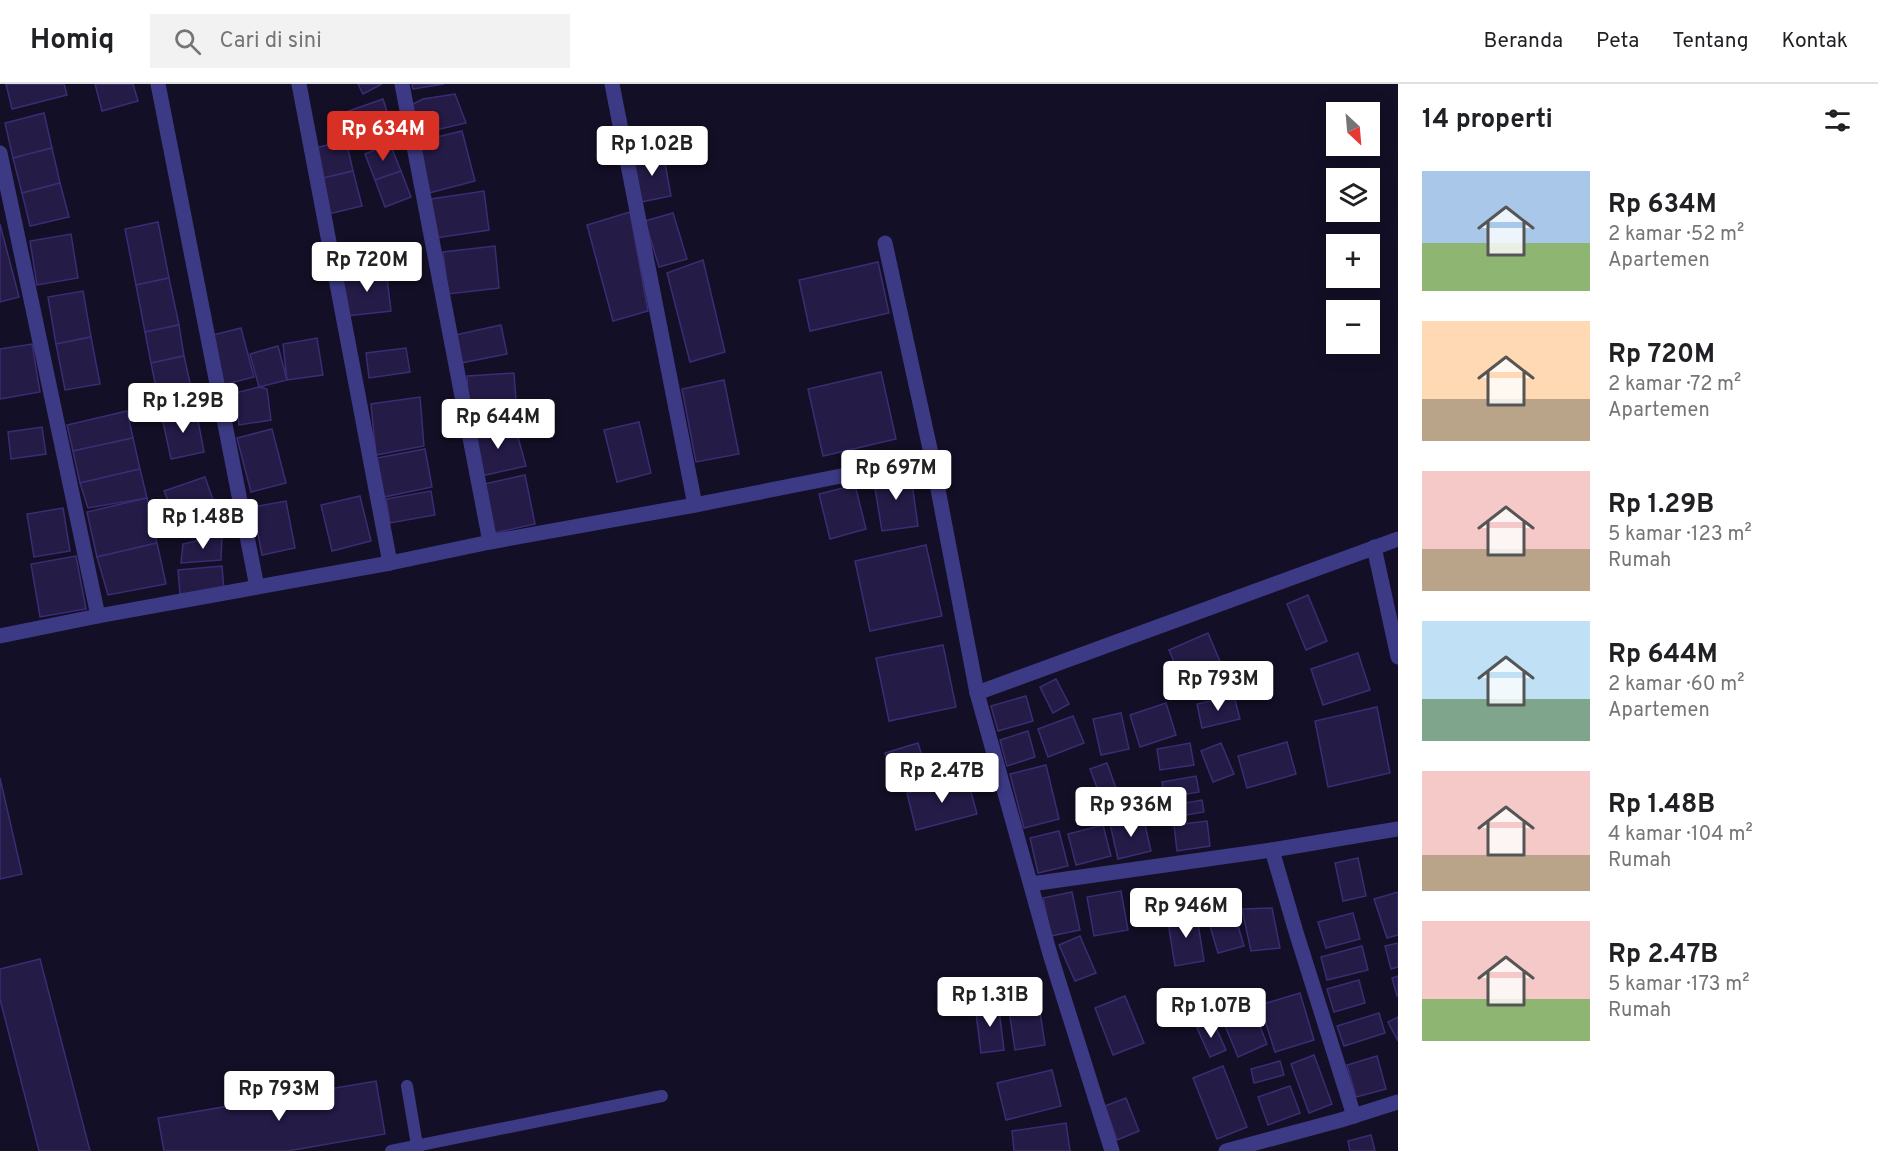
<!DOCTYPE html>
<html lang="id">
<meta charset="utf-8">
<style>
:root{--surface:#fff;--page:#f2f2f2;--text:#202124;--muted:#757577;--line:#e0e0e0;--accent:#d93025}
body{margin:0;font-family:Overpass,sans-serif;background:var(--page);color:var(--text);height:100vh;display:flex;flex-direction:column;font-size:22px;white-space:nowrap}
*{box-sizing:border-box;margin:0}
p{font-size:20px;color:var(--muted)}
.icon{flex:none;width:33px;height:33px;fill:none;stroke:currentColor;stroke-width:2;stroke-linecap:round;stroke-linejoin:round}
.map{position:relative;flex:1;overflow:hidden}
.panel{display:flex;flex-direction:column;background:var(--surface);width:480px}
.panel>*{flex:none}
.needle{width:39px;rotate:154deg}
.fabs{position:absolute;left:1326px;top:18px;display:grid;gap:12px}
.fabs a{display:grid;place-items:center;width:54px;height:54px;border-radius:0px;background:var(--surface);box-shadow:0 3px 15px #0003;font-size:30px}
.price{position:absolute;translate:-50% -51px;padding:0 14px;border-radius:6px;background:#fff;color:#222;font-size:20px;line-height:39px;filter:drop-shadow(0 2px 3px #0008)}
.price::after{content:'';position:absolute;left:50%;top:36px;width:18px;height:14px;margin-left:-9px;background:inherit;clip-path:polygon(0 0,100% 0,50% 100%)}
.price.on{background:var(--accent);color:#fff}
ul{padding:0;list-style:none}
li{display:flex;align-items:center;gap:18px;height:150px;padding:0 24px}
li span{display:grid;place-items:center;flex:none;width:168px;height:120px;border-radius:0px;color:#555}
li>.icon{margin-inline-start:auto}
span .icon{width:72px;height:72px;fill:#fffc;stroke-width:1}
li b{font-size:26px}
h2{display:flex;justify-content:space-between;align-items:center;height:72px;padding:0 24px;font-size:26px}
header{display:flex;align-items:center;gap:36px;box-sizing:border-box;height:84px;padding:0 30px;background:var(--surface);border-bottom:2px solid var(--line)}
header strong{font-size:28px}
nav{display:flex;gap:33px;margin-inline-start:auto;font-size:21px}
.search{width:420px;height:54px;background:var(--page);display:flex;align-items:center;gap:15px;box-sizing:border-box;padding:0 21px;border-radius:0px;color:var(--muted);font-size:22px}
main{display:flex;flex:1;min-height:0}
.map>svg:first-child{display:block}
.building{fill:#241b47;stroke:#3b2d73;stroke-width:1.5}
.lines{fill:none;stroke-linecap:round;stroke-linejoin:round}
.service{stroke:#3d3a85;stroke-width:12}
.minor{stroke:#3d3a85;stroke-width:15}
</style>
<header>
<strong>Homiq</strong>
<div class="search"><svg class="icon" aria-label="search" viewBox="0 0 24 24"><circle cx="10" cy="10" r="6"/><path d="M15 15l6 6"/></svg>Cari di sini</div>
<nav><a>Beranda</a><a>Peta</a><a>Tentang</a><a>Kontak</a></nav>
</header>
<main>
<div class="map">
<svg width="1398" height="1067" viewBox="0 0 1398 1067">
<rect width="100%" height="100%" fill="#130f26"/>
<!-- building -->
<g class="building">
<polygon points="6,0 64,0 67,11 12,25"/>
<polygon points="95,0 133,0 138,17 102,27"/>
<polygon points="358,0 382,0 363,10"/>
<polygon points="412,0 444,0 413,5"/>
<polygon points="455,10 466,39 414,51 411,21 423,15"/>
<polygon points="383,15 389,34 349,48 343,29"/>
<polygon points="44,29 52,64 13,74 5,39"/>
<polygon points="462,47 475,97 429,109 416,58"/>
<polygon points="346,56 353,87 319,95 312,65"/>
<polygon points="390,60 401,87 375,96 365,70"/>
<polygon points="52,64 60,99 22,109 13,74"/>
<polygon points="663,68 671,112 641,118 633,73"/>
<polygon points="353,87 362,122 328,130 319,95"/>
<polygon points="401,87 411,113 385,123 375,96"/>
<polygon points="60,99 69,133 30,142 22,109"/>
<polygon points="484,107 489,146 436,154 431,115"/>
<polygon points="630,128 648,227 613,237 587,141"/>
<polygon points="673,129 687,175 659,183 645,137"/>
<polygon points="158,138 169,194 136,201 125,145"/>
<polygon points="0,140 19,213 0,218"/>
<polygon points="71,150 78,194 37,201 30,157"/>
<polygon points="495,162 499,204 448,210 443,168"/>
<polygon points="703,176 725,268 690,278 667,189"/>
<polygon points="878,178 889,229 810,247 799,196"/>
<polygon points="386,185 391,227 347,232 342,190"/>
<polygon points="169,194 179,241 145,248 136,201"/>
<polygon points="83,207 91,253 56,260 48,213"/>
<polygon points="179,241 184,272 151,279 145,248"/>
<polygon points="501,241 507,270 461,279 455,251"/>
<polygon points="241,244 254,293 222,301 209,252"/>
<polygon points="91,253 100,300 65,306 56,260"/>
<polygon points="317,254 323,291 287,296 283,260"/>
<polygon points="32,260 40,308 0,315 0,265"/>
<polygon points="278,262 287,296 259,303 250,270"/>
<polygon points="406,264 410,288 369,294 366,269"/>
<polygon points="184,272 196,326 162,333 151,279"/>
<polygon points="881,288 896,355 823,372 808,305"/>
<polygon points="514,289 517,331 469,334 467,292"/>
<polygon points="724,296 739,370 696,378 682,305"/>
<polygon points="259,303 267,305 271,336 239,341 235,309"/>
<polygon points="420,313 424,362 376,371 371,320"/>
<polygon points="196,326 204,368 171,375 162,333"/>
<polygon points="127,327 133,354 73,367 67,341"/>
<polygon points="639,338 651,389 617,398 604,346"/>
<polygon points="514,339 526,382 481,392 472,350"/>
<polygon points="42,343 46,370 11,375 8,348"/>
<polygon points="272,345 286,399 251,408 237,354"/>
<polygon points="133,354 140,385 80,399 73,367"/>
<polygon points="425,365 432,403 384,413 377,374"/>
<polygon points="140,385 147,414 88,424 80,399"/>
<polygon points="910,386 918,442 882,447 873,392"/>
<polygon points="525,391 535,440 494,449 484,400"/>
<polygon points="205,393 221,439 182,450 164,407"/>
<polygon points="855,401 866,445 830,455 819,410"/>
<polygon points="431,407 435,431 390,439 386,415"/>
<polygon points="360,412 371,457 332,467 321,421"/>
<polygon points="147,414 157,459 97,473 87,428"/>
<polygon points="286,417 295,464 262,471 253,423"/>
<polygon points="63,424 70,467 34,473 27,430"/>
<polygon points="222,451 221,476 181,479 183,460"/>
<polygon points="157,459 166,500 108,511 97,473"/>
<polygon points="926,461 942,532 870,547 855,477"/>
<polygon points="76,472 86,525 40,533 31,480"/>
<polygon points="222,482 224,506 180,510 178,486"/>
<polygon points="1308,511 1327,557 1306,566 1287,520"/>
<polygon points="1208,549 1228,596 1188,612 1169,566"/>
<polygon points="943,561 956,623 889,637 876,574"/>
<polygon points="1358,569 1370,606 1323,621 1311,585"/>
<polygon points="1056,595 1069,620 1053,629 1040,603"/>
<polygon points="1026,612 1033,637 998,647 991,622"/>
<polygon points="1234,612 1240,635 1202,644 1197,620"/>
<polygon points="1166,619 1176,651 1140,663 1130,631"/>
<polygon points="1377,623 1390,689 1328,703 1315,637"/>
<polygon points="1121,629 1129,665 1101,671 1093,635"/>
<polygon points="1073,632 1084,659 1048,673 1038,645"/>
<polygon points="1028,647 1035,673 1007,682 1000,656"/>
<polygon points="1287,658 1296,690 1247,704 1238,672"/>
<polygon points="918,659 928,692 895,702 885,669"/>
<polygon points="1190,659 1194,681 1160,686 1157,665"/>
<polygon points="1221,659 1234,690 1213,698 1201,667"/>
<polygon points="1107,679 1123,724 1107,730 1090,685"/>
<polygon points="1046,681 1059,735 1024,744 1010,690"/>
<polygon points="1196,692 1199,708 1165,714 1162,698"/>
<polygon points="967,693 977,730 916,746 907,709"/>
<polygon points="0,694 22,790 0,795"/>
<polygon points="1202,716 1204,728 1169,734 1167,722"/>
<polygon points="1143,732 1151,767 1118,775 1110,740"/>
<polygon points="1207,737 1210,762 1177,767 1174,741"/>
<polygon points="1103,741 1111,772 1076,781 1068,750"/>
<polygon points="1059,747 1068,782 1038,789 1030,754"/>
<polygon points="1358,774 1366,812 1343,817 1335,779"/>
<polygon points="1121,807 1128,846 1094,852 1087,813"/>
<polygon points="1072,808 1080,846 1051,852 1043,814"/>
<polygon points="1398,808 1398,851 1387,854 1374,815"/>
<polygon points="1272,824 1280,864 1251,867 1242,825"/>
<polygon points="1233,825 1244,862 1218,869 1207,832"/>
<polygon points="1196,827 1204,877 1175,882 1167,832"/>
<polygon points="1353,829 1360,855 1326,864 1318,838"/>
<polygon points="1080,852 1096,889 1075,897 1059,861"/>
<polygon points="1398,859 1398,883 1391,885 1385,862"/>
<polygon points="1362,862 1368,886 1327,896 1321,873"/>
<polygon points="40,875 90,1067 39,1067 0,915 0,885"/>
<polygon points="1398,892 1398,911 1397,912 1392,894"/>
<polygon points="1359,896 1365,919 1334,928 1327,905"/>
<polygon points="1037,908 1045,961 1015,966 1007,913"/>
<polygon points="1300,909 1314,956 1275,968 1260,921"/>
<polygon points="1125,912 1144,959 1113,971 1095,924"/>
<polygon points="998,918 1004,966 981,969 975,921"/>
<polygon points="1251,920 1267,960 1238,973 1221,932"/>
<polygon points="1379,929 1385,949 1344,962 1337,942"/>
<polygon points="1398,933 1398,957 1388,938"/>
<polygon points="1213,937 1226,966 1210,973 1197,944"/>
<polygon points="1314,971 1332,1020 1309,1029 1291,980"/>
<polygon points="1377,972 1386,1005 1356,1013 1347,981"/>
<polygon points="1280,977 1284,991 1254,999 1251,985"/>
<polygon points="1223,982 1247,1043 1217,1055 1193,994"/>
<polygon points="1052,986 1061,1022 1006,1036 997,999"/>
<polygon points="376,997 385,1050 288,1067 164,1067 158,1034"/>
<polygon points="1290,1002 1300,1029 1268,1041 1258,1013"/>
<polygon points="1126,1014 1139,1047 1117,1056 1105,1022"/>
<polygon points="1066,1039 1070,1067 1014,1067 1012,1047"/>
<polygon points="1371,1051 1375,1067 1350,1067 1348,1057"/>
</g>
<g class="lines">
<!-- service -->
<g class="service">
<polyline points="407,1002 418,1067"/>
<polyline points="391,1067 662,1012"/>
</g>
<!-- minor -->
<g class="minor">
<polyline points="158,0 257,503"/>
<polyline points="299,0 390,479"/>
<polyline points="402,0 490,458"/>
<polyline points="612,0 695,421"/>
<polyline points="0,69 98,532"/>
<polyline points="885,159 932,374 977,609 1050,870 1112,1067"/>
<polyline points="1374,463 1398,573"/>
<polyline points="0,552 98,532 390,479 490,458 695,421 932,374"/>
<polyline points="977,609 1398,455"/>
<polyline points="1272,766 1296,848 1354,1032"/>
<polyline points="1031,800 1272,766 1398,745"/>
<polyline points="1226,1067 1341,1036 1398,1018"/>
</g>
</g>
</svg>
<div class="fabs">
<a><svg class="needle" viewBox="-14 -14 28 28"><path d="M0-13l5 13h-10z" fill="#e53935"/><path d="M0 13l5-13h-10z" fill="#757577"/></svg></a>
<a><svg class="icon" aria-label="layers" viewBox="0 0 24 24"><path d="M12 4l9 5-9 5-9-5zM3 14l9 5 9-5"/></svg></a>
<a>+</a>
<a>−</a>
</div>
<b class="price on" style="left:383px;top:78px">Rp 634M</b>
<b class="price" style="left:652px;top:93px">Rp 1.02B</b>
<b class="price" style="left:367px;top:209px">Rp 720M</b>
<b class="price" style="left:183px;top:350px">Rp 1.29B</b>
<b class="price" style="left:498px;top:366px">Rp 644M</b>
<b class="price" style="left:896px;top:417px">Rp 697M</b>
<b class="price" style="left:203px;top:466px">Rp 1.48B</b>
<b class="price" style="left:1218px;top:628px">Rp 793M</b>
<b class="price" style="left:942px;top:720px">Rp 2.47B</b>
<b class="price" style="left:1131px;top:754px">Rp 936M</b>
<b class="price" style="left:1186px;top:855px">Rp 946M</b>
<b class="price" style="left:990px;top:944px">Rp 1.31B</b>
<b class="price" style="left:1211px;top:955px">Rp 1.07B</b>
<b class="price" style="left:279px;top:1038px">Rp 793M</b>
</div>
<section class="panel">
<h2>14 properti<svg class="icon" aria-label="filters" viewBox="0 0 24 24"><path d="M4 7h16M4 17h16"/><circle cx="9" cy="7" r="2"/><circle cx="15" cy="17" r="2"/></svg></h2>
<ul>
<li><span style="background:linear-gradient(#a9c7e8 60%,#8fb573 0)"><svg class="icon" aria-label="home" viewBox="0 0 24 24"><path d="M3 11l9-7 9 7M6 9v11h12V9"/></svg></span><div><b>Rp 634M</b><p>2 kamar · 52 m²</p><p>Apartemen</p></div></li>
<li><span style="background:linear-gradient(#ffd9b3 65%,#b9a48a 0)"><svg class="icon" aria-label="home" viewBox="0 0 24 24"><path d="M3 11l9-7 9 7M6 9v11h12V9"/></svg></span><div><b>Rp 720M</b><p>2 kamar · 72 m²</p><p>Apartemen</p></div></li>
<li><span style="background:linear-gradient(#f6c9c9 65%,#b9a48a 0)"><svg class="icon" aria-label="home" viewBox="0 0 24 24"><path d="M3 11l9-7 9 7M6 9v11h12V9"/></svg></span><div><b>Rp 1.29B</b><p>5 kamar · 123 m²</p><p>Rumah</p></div></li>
<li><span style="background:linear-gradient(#bfe0f5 65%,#7fa58c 0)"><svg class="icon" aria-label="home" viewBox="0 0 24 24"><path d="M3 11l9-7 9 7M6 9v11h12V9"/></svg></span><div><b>Rp 644M</b><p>2 kamar · 60 m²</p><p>Apartemen</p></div></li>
<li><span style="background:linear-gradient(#f6c9c9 70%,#b9a48a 0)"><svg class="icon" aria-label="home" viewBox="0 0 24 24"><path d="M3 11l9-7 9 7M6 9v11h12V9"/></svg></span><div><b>Rp 1.48B</b><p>4 kamar · 104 m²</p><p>Rumah</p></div></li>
<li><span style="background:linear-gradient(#f6c9c9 65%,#8fb573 0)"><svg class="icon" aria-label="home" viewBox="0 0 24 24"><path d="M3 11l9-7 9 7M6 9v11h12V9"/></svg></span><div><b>Rp 2.47B</b><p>5 kamar · 173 m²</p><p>Rumah</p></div></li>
</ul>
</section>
</main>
